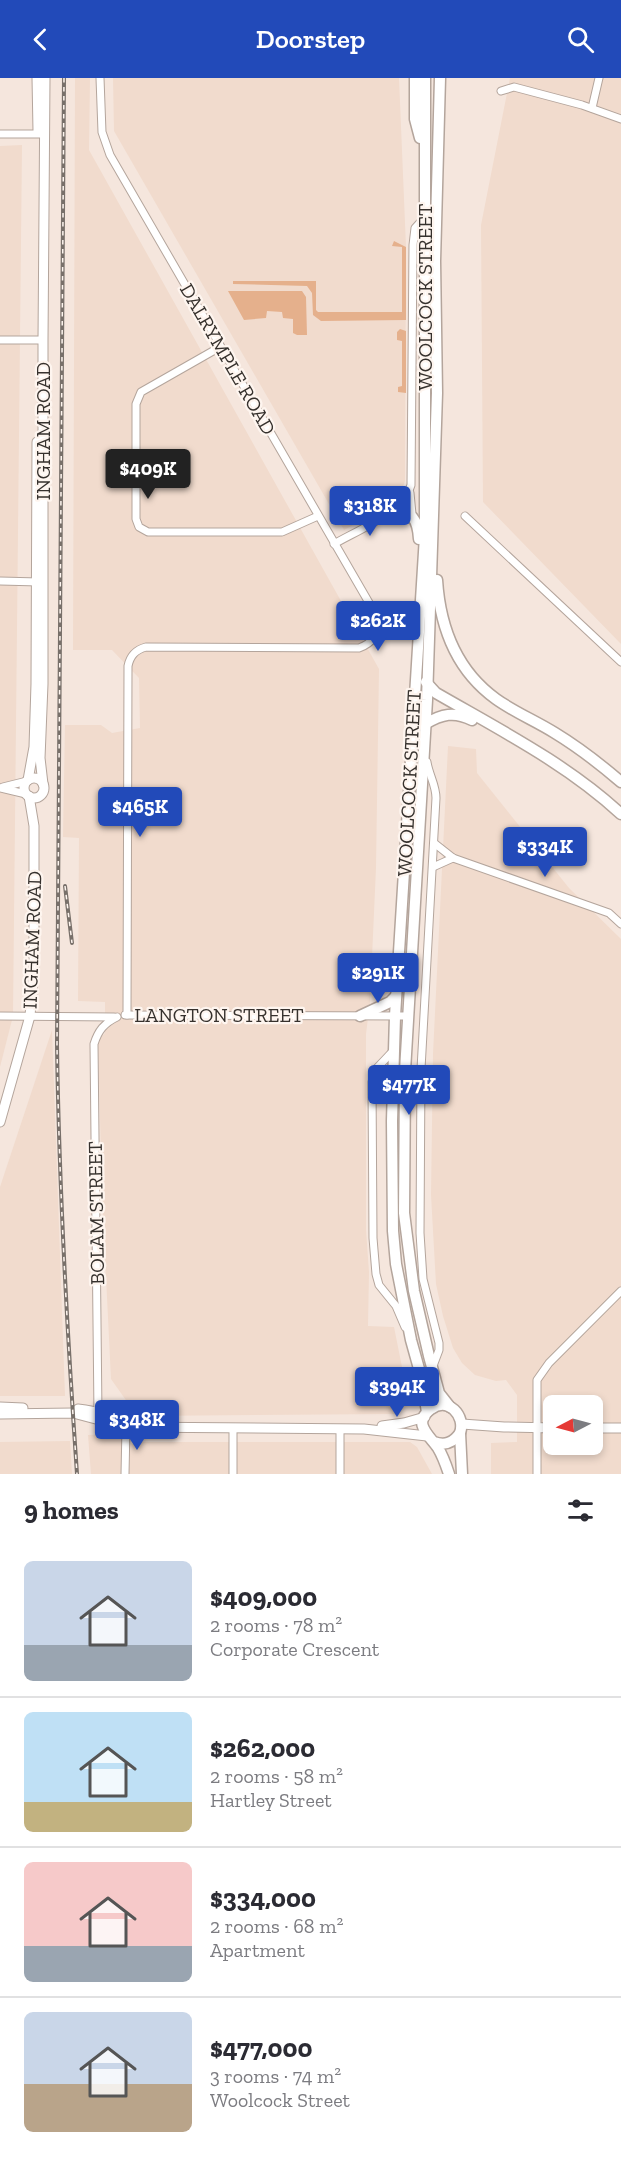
<!DOCTYPE html>
<meta charset="utf-8">
<style>
:root{--surface:#fff;--page:#f2f2f3;--text:#2b2b33;--muted:#7c7c81;--line:#e1e1e2;--accent:#224ab9}
body{margin:0;font-family:"Zilla Slab",serif;background:var(--page);color:var(--text);height:100vh;display:flex;flex-direction:column;font-size:22px;white-space:nowrap}
*{box-sizing:border-box;margin:0}
p{font-size:20px;color:var(--muted)}
.icon{flex:none;width:33px;height:33px;fill:none;stroke:currentColor;stroke-width:2;stroke-linecap:round;stroke-linejoin:round}
.map{position:relative;height:1396px;overflow:hidden}
.side{display:flex;flex-direction:column;background:var(--surface);flex:1}
.side>*{flex:none}
.needle{width:39px;rotate:264deg}
.controls{position:absolute;left:543px;top:1317px;display:grid;gap:12px}
.controls a{display:grid;place-items:center;width:60px;height:60px;border-radius:9px;background:var(--surface);box-shadow:0 3px 9px #0003;font-size:30px}
.price{position:absolute;translate:-50% -51px;padding:0 14px;border-radius:6px;background:var(--accent);color:#fff;font-size:20px;line-height:39px;filter:drop-shadow(0 2px 3px #0008)}
.price::after{content:'';position:absolute;left:50%;top:36px;width:18px;height:14px;margin-left:-9px;background:inherit;clip-path:polygon(0 0,100% 0,50% 100%)}
.price.active{background:#222;color:#fff}
ul{padding:0;list-style:none}
li{display:flex;align-items:center;gap:18px;height:150px;padding:0 24px}
li+li{border-top:2px solid var(--line)}
li span{display:grid;place-items:center;flex:none;width:168px;height:120px;border-radius:9px;color:#555}
li>.icon{margin-inline-start:auto}
span .icon{width:72px;height:72px;fill:#fffc;stroke-width:1}
li b{font-size:26px}
h2{display:flex;justify-content:space-between;align-items:center;height:72px;padding:0 24px;font-size:26px}
header{display:flex;justify-content:space-between;align-items:center;height:78px;padding:0 24px;background:var(--accent);color:#fff;font-size:27px;font-weight:600}
.map>svg:first-child{display:block}
.built{fill:#f1dbcd;fill-rule:evenodd}
.green{fill:#e5b08c}
.lines{fill:none;stroke-linecap:round;stroke-linejoin:round}
.street-casing{stroke:#b4a59c;stroke-width:9}
.secondary-casing{stroke:#b4a59c;stroke-width:11}
.primary-casing{stroke:#b4a59c;stroke-width:13}
.street{stroke:#fff;stroke-width:7}
.secondary{stroke:#fff;stroke-width:9}
.primary{stroke:#fff;stroke-width:10}
.rail-casing{stroke:#78706a;stroke-width:4}
.rail{stroke:#fef5ef;stroke-width:1.5;stroke-dasharray:4.5;stroke-linecap:butt}
.labels{text-anchor:middle;stroke-width:4.5;stroke-linejoin:round;paint-order:stroke}
.street-label{font-size:20px;fill:#36312d;stroke:#fef5ef}
</style>
<header><svg class="icon" aria-label="back" viewBox="0 0 24 24"><path d="M15 5l-7 7 7 7"/></svg>Doorstep<svg class="icon" aria-label="search" viewBox="0 0 24 24"><circle cx="10" cy="10" r="6"/><path d="M15 15l6 6"/></svg></header>
<div class="map">
<svg width="621" height="1396" viewBox="0 0 621 1396">
<rect width="100%" height="100%" fill="#f5e6dd"/>
<!-- built -->
<g class="built">
<polygon points="75,0 90,0 89,72 379,591 376,790 370,924 366,956 366,1152 369,1194 368,1248 394,1249 403,1294 403,1328 401,1332 395,1336 141,1338 135,1335 111,1301 102,1117 98,962 105,955 105,924 78,923 79,760 63,759 65,647 101,647 112,655 140,650 139,600 112,572 73,572"/>
<polygon points="113,0 399,0 406,169 405,403 398,423 344,452 114,53"/>
<polygon points="510,0 621,0 621,566 483,424 481,147"/>
<polygon points="22,67 13,938 0,989 0,68"/>
<path d="M448 668 476 671 477 695 569 810 621 861V1396H491V1365L517 1364V1317L506 1302 496 1303 475 1297 462 1285 453 1270 443 1238 436 1206 431 1117 433 976ZM554 1328H592V1366H554Z"/>
<polygon points="52,952 65,1318 0,1318 0,1109"/>
<polygon points="109,1356 135,1367 138,1364 410,1364 417,1369 432,1396 91,1396 88,1357"/>
<polygon points="70,1363 72,1396 0,1396 0,1364"/>
</g>
<!-- green -->
<g class="green">
<polygon points="394,163 406,169 406,242 321,243 313,237 312,215 307,208 233,206 233,203 316,203 316,232 318,234 402,234 402,169 392,168"/>
<polygon points="228,213 302,213 306,219 307,257 297,257 293,255 293,241 283,240 282,234 267,233 266,240 244,242"/>
<polygon points="400,251 406,253 406,315 398,314 398,309 402,308 402,263 397,262 397,254"/>
</g>
<g class="lines">
<!-- street casing -->
<g class="street-casing">
<g id="street">
<path d="M100 0 102 54 110 77 379 542C378 556 373 565 359 570L146 569C135 572 130 578 128 588L127 937"/>
<polyline points="501,13 514,9 582,27 621,41"/>
<polyline points="592,30 599,0"/>
<polyline points="0,56 42,56"/>
<polyline points="0,262 43,262"/>
<polyline points="220,269 141,314 136,326 136,441 139,449 148,454 282,454 318,438"/>
<polyline points="410,415 412,436"/>
<polyline points="465,438 621,584"/>
<path d="M334 466C358 452 404 434 411 407L413 167 415 150 425 139"/>
<polyline points="0,503 39,504"/>
<path d="M427 684C429 697 436 707 436 720L421 991 420 1155 423 1201 439 1265V1272L433 1288"/>
<polyline points="3,709 27,703"/>
<polyline points="0,710 26,716"/>
<polyline points="434,765 453,780 609,835 621,846"/>
<polyline points="433,789 453,780"/>
<polyline points="125,937 408,938"/>
<polyline points="0,938 114,939"/>
<polyline points="393,973 376,991 372,1004 373,1160 376,1196 379,1207 396,1228 405,1249"/>
<path d="M98 1337 94 966C98 953 104 945 117 939"/>
<polyline points="125,1396 126,1349"/>
<polyline points="233,1396 233,1350"/>
<polyline points="340,1396 340,1351"/>
<polyline points="537,1396 537,1302 549,1285 621,1213"/>
</g>
</g>
<!-- secondary casing -->
<g class="secondary-casing">
<g id="secondary">
<polyline points="37,0 38,53"/>
<circle cx="34" cy="710" r="10"/>
<polyline points="28,702 34,669 36,606 37,364"/>
<polyline points="43,706 40,680 43,606 43,262 45,0"/>
<polyline points="0,1044 30,938 34,889 34,748 29,718"/>
<polyline points="0,1329 23,1330"/>
<path d="M78 1331C94 1333 112 1336 124 1347"/>
<polyline points="0,1336 73,1335 126,1349 364,1351 427,1358"/>
<polyline points="462,1346 504,1349 554,1350"/>
<polyline points="382,1348 404,1345 425,1339"/>
<polyline points="592,1350 621,1350"/>
</g>
</g>
<!-- primary casing -->
<g class="primary-casing">
<g id="primary">
<polyline points="415,0 415,41 420,60"/>
<polyline points="425,0 425,458 395,938 392,1043 393,1153 396,1186 411,1262 421,1298 427,1334"/>
<polyline points="440,0 435,183 437,315 427,622 405,993 404,1135 414,1213 429,1278 439,1315 450,1329"/>
<path d="M392 432C412 432 418 442 419 461"/>
<path d="M437 502C440 549 456 592 496 621 514 634 536 643 555 655 578 669 600 686 621 704"/>
<path d="M426 604 436 615C500 652 567 686 621 736"/>
<path d="M425 646C442 636 454 633 472 642"/>
<polyline points="360,938 390,924 396,918"/>
<polyline points="460,1355 462,1396"/>
<path d="M434 1364C445 1368 453 1365 460 1355 466 1338 448 1318 431 1331 411 1345 430 1358 438 1370 443 1378 446 1387 449 1396"/>
</g>
</g>
<!-- street -->
<use href="#street" class="street"/>
<!-- secondary -->
<use href="#secondary" class="secondary"/>
<!-- primary -->
<use href="#primary" class="primary"/>
<!-- rail casing -->
<g class="rail-casing">
<g id="rail">
<path d="M64 0 57 967C59 1110 67 1253 77 1396"/>
<polyline points="65,808 72,865"/>
</g>
</g>
<!-- rail -->
<use href="#rail" class="rail"/>
</g>
<g class="labels">
<!-- street labels -->
<g class="street-label">
<text transform="translate(425 219) rotate(-90)" y="7">WOOLCOCK STREET</text>
<text transform="translate(228 281) rotate(60)" y="7">DALRYMPLE ROAD</text>
<text transform="translate(43 353) rotate(-90)" y="7">INGHAM ROAD</text>
<text transform="translate(409 705) rotate(-87)" y="7">WOOLCOCK STREET</text>
<text transform="translate(32 862) rotate(-88)" y="7">INGHAM ROAD</text>
<text x="219" y="944">LANGTON STREET</text>
<text transform="translate(96 1135) rotate(-91)" y="7">BOLAM STREET</text>
</g>
</g>
</svg>
<div class="controls">
<a><svg class="needle" viewBox="-14 -14 28 28"><path d="M0-13l5 13h-10z" fill="#e53935"/><path d="M0 13l5-13h-10z" fill="#7c7c81"/></svg></a>
</div>
<b class="price active" style="left:148px;top:422px">$409K</b>
<b class="price" style="left:370px;top:459px">$318K</b>
<b class="price" style="left:378px;top:574px">$262K</b>
<b class="price" style="left:140px;top:760px">$465K</b>
<b class="price" style="left:545px;top:800px">$334K</b>
<b class="price" style="left:378px;top:926px">$291K</b>
<b class="price" style="left:409px;top:1038px">$477K</b>
<b class="price" style="left:397px;top:1340px">$394K</b>
<b class="price" style="left:137px;top:1373px">$348K</b>
</div>
<section class="side">
<h2>9 homes<svg class="icon" aria-label="filters" viewBox="0 0 24 24"><path d="M4 7h16M4 17h16"/><circle cx="9" cy="7" r="2"/><circle cx="15" cy="17" r="2"/></svg></h2>
<ul>
<li><span style="background:linear-gradient(#c9d6e8 70%,#9aa5b1 0)"><svg class="icon" aria-label="home" viewBox="0 0 24 24"><path d="M3 11l9-7 9 7M6 9v11h12V9"/></svg></span><div><b>$409,000</b><p>2 rooms · 78 m²</p><p>Corporate Crescent</p></div></li>
<li><span style="background:linear-gradient(#bfe0f5 75%,#c2b280 0)"><svg class="icon" aria-label="home" viewBox="0 0 24 24"><path d="M3 11l9-7 9 7M6 9v11h12V9"/></svg></span><div><b>$262,000</b><p>2 rooms · 58 m²</p><p>Hartley Street</p></div></li>
<li><span style="background:linear-gradient(#f6c9c9 70%,#9aa5b1 0)"><svg class="icon" aria-label="home" viewBox="0 0 24 24"><path d="M3 11l9-7 9 7M6 9v11h12V9"/></svg></span><div><b>$334,000</b><p>2 rooms · 68 m²</p><p>Apartment</p></div></li>
<li><span style="background:linear-gradient(#c9d6e8 60%,#b9a48a 0)"><svg class="icon" aria-label="home" viewBox="0 0 24 24"><path d="M3 11l9-7 9 7M6 9v11h12V9"/></svg></span><div><b>$477,000</b><p>3 rooms · 74 m²</p><p>Woolcock Street</p></div></li>
</ul>
</section>
